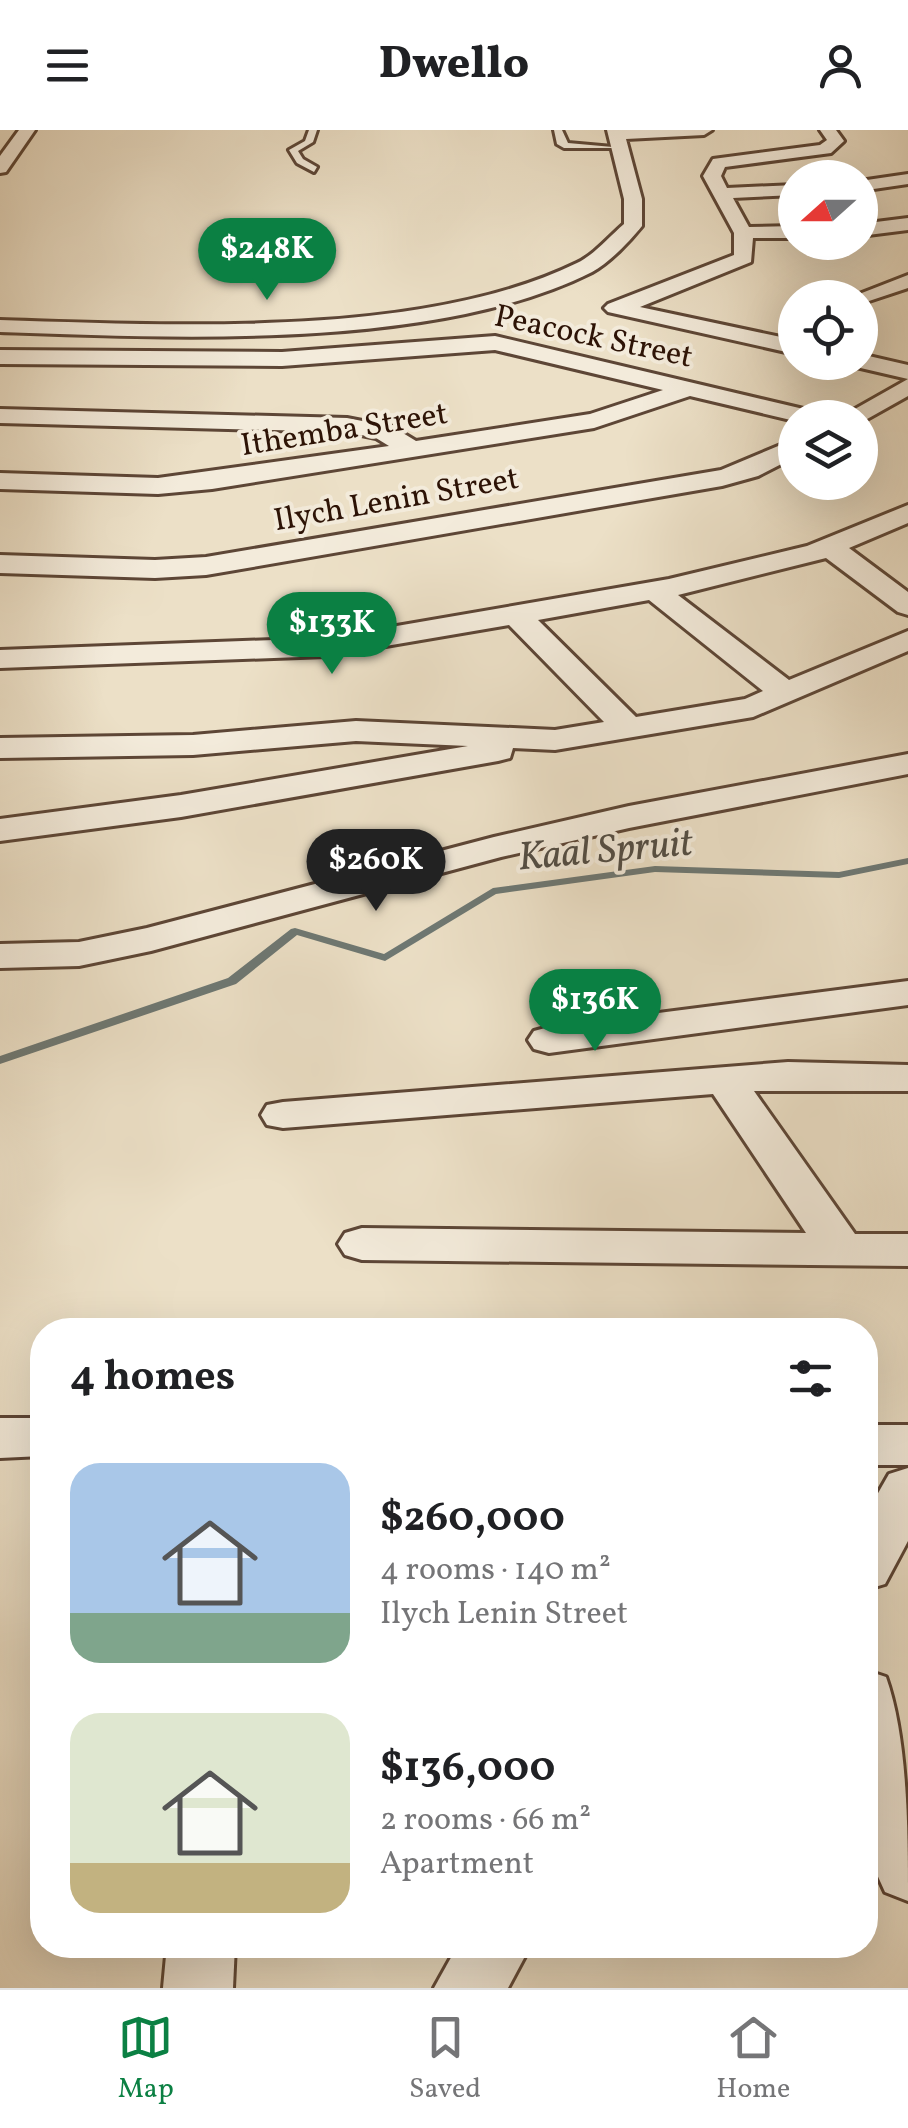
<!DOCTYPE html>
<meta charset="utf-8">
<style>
:root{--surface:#fff;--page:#f6f6f6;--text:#202124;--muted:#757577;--line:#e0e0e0;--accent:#0b8043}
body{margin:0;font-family:Vollkorn,serif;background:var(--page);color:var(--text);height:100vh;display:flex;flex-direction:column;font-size:38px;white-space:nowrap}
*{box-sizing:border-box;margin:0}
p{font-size:32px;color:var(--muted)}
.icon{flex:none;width:55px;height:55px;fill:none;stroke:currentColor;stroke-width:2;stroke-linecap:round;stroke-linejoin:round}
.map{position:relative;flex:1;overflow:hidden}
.sheet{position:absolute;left:30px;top:1188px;width:848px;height:640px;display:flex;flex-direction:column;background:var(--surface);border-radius:40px;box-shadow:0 10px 40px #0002}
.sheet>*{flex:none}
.needle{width:65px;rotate:249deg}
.tools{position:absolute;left:778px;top:30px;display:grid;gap:20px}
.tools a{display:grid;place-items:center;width:100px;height:100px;border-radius:50%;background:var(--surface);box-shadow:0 10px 40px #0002;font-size:50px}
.price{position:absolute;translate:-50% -85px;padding:0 22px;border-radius:35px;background:var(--accent);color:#fff;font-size:32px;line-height:65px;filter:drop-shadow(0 2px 5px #0008)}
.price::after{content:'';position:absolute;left:50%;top:60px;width:30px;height:22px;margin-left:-15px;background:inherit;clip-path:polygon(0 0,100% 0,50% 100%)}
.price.current{background:#222;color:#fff}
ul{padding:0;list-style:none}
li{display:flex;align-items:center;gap:30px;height:250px;padding:0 40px}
li span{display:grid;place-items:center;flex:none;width:280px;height:200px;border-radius:30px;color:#555}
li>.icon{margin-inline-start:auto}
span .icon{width:120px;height:120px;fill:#fffc;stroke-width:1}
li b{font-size:42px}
h2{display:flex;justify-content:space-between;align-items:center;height:120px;padding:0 40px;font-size:42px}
header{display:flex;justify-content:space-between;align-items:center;height:130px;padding:0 40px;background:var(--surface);font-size:45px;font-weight:800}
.dock{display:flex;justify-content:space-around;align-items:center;height:140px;border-top:2px solid var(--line);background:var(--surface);font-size:28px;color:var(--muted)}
.dock a{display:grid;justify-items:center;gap:5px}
.dock .current{color:var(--accent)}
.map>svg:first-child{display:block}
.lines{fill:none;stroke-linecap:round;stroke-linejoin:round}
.stream{fill:#6e7873;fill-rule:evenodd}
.service-casing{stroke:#5d4636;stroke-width:6}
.minor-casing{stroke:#5d4636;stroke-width:6}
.service{fill:#f3ebdb;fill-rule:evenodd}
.minor{fill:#f3ebdb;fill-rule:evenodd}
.labels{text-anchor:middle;stroke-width:8;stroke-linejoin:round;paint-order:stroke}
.far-street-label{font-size:32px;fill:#2d1306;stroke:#f3ebdb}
.water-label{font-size:40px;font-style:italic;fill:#534e45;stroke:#f3ebdb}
</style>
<header><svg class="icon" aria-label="menu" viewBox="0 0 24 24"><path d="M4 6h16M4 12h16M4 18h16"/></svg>Dwello<svg class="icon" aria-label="person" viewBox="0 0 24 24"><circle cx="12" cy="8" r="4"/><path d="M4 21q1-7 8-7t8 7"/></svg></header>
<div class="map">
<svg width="908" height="1858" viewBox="0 0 908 1858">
<rect width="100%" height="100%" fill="#ece0c7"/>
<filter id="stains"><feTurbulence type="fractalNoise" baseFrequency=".002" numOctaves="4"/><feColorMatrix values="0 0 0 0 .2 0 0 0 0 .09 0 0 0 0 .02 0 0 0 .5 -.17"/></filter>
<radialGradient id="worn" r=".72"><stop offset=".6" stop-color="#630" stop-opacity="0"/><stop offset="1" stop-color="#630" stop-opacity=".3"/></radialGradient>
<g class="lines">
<!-- stream -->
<polygon class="stream" points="908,728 908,734 839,748 655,742 496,764 385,831 297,805 236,854 0,934 0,926 228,848 291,799 295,798 384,824 493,758 655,736 839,742"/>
<!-- service casing -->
<g class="service-casing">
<g id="service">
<polygon points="309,0 317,0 313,12 298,21 303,29 317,37 314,42 297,33 289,20 305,11"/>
<polygon points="554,0 562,0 568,13 624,18 564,18 557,14"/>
</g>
</g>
<!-- minor casing -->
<g class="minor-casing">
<g id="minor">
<polygon points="19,0 35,0 6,42 0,43 0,26"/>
<path d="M607 0H712L704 5 626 9 642 69V96C630 111 609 133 592 142 435 221 174 208 0 202V190C172 195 421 209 577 133 594 125 609 107 624 94V69Z"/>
<polygon points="820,0 836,0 844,11 831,23 725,37 721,46 727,58 795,55 795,65 733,68 749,97 795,96 795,108 753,108 751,132 640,177 795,210 795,224 608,182 604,178 608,174 734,125 734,103 703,46 713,29 820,15 827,10"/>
<polygon points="908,44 908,54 860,61 860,51"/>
<polygon points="908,88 908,100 860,106 860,94"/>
<polygon points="908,145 908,158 860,174 860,168 849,168"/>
<polygon points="495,206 812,281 824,288 795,288 795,291 690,266 594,298 212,359 158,364 0,359 0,343 158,348 389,316 376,308 347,302 0,293 0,279 347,288 393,297 416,311 590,284 663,260 495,220 282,236 0,234 0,220 282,222"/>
<polygon points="860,224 908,235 908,249 852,236 850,232 860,232"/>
<polygon points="908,249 908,266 860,293 860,288 839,288"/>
<polygon points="795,309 795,327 758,346 722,356 206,445 155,448 0,443 0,425 155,430 206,427 721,340"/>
<path d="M908 375V393L849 418 908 462V485L898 482 826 428 678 465 789 550 908 501V521L753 587 555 620 513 618 510 628 498 631 181 687 0 711V689L181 665 468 616 356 611 193 625 0 628V608L193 605 356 591 555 600 604 592 509 495 327 526 0 538V520L327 508 669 449 807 416ZM649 470 763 561 745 569 636 587 538 490Z"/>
<polygon points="908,624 908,644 629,698 501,727 151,821 79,836 0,838 0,814 79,812 147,798 494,707 629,676"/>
<polygon points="908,851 908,875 549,923 534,919 528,910 534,901 549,897"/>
<polygon points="788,932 908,935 908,961 754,961 855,1104 908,1104 908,1136 362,1130 345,1125 338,1114 345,1103 362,1098 806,1103 713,964 283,998 267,995 261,985 267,975 283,972"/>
<polygon points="0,1288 42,1288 42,1326 0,1328"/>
<rect x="865" y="1295" width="43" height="40"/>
<polygon points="908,1338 908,1411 885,1454 865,1460 865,1386 889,1344"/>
<path d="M865 1540 886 1547C908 1609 908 1703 908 1771L885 1762 865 1718Z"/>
<polygon points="167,1815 235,1815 233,1858 163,1858"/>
<polygon points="458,1815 531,1815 508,1858 434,1858"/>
</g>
</g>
<!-- service -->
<use href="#service" class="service"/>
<!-- minor -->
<use href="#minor" class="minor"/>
</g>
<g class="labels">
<!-- far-street labels -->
<g class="far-street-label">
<text transform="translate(594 205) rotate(12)" y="11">Peacock Street</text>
<text transform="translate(344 298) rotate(-9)" y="11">Ithemba Street</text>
<text transform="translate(396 368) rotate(-10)" y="11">Ilych Lenin Street</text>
</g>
<!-- water labels -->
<g class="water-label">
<text transform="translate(605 718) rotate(-5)" y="14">Kaal Spruit</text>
</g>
</g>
<rect width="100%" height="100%" filter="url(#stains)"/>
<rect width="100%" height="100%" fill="url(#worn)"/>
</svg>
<div class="tools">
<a><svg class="needle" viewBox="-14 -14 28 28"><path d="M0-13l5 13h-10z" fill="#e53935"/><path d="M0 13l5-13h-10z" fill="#757577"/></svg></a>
<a><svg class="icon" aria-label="locate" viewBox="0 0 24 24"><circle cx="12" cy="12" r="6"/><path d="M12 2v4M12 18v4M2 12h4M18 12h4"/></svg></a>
<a><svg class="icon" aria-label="layers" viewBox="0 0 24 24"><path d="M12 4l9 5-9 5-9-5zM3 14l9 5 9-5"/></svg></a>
</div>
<b class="price" style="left:267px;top:173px">$248K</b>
<b class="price" style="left:332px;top:547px">$133K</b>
<b class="price current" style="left:376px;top:784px">$260K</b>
<b class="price" style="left:595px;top:924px">$136K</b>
<section class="sheet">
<h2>4 homes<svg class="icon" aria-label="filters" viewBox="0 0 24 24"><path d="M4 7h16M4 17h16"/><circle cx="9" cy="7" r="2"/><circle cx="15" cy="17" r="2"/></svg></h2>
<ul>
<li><span style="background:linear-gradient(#a9c7e8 75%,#7fa58c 0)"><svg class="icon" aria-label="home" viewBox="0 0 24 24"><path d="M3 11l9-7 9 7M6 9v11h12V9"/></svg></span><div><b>$260,000</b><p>4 rooms · 140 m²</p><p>Ilych Lenin Street</p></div></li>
<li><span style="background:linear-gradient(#dfe7d0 75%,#c2b280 0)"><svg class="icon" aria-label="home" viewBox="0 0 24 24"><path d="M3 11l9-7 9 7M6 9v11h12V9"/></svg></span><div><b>$136,000</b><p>2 rooms · 66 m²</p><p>Apartment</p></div></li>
</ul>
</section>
</div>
<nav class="dock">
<a class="current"><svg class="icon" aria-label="map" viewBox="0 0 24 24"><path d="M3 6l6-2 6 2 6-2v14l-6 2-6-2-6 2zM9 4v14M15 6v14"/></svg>Map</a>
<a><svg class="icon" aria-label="saved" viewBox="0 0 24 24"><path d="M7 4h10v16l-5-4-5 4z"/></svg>Saved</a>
<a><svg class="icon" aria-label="home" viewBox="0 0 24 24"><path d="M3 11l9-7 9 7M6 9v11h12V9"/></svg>Home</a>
</nav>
